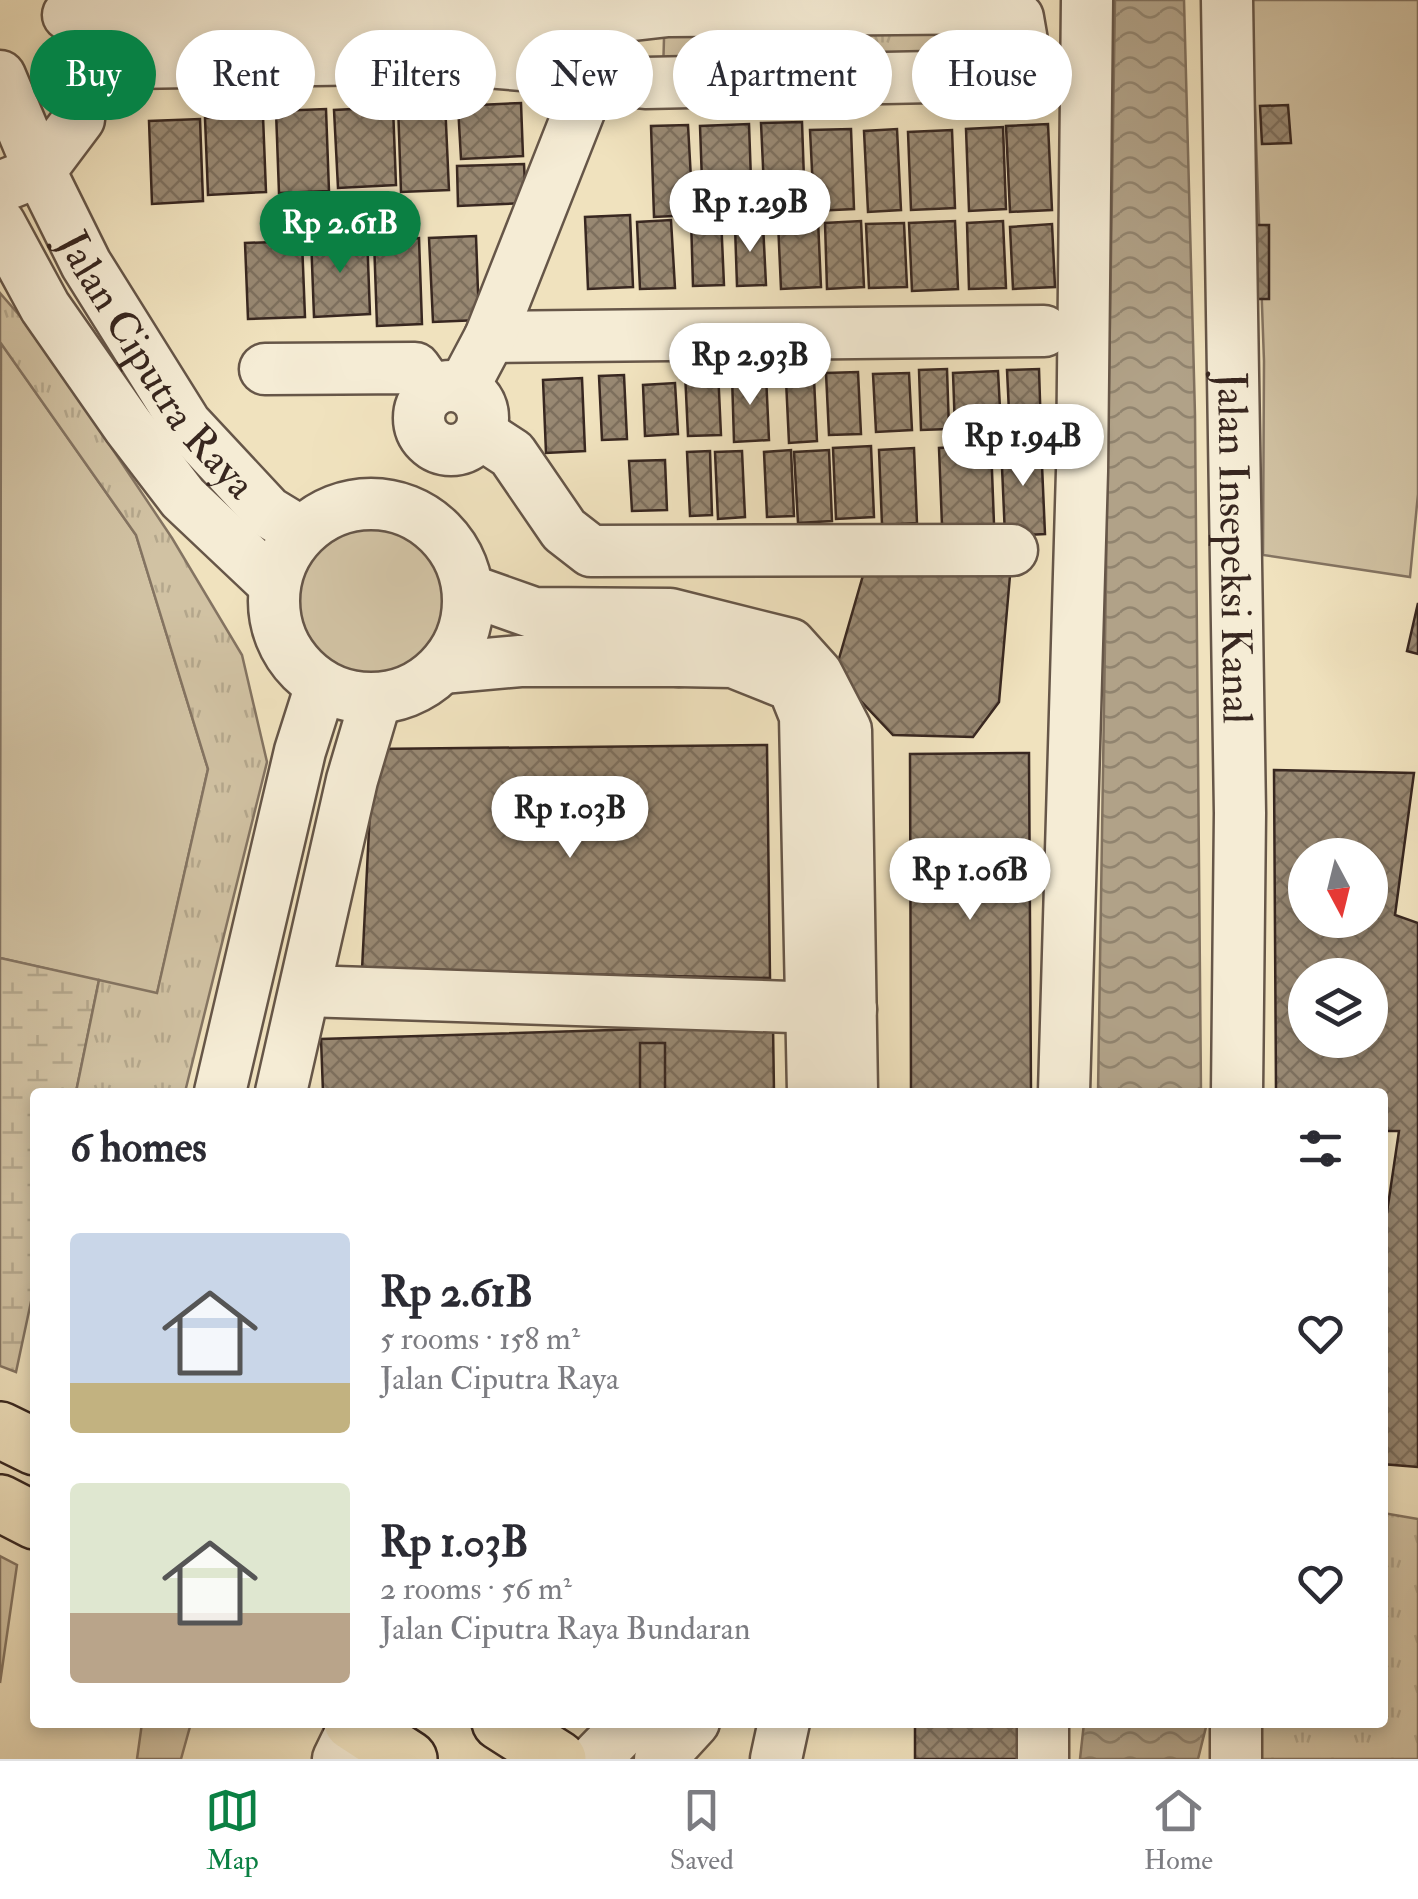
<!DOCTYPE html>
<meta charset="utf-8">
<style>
:root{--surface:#fff;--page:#f2f2f3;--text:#2b2b33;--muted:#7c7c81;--line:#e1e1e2;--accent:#0b8043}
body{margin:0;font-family:"IM FELL Double Pica",serif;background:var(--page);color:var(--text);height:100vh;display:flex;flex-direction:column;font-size:38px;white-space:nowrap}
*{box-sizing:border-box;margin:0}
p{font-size:32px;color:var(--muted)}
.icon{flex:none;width:55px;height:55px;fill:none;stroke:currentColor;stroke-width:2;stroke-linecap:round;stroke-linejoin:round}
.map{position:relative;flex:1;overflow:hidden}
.sheet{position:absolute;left:30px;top:1088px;width:1358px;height:640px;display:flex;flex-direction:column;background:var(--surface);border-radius:10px;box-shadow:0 5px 15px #0003}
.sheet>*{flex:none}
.hud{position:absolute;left:30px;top:30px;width:1360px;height:90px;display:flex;gap:20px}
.needle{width:65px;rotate:173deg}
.tools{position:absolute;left:1288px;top:838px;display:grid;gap:20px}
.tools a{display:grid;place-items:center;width:100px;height:100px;border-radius:50%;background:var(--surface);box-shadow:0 5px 15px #0003;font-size:50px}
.price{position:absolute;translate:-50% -85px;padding:0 22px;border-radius:35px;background:#fff;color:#222;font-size:32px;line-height:65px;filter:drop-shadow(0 2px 5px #0008)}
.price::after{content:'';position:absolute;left:50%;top:60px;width:30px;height:22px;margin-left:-15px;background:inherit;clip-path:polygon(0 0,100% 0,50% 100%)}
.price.current{background:var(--accent);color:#fff}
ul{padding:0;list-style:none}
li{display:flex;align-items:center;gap:30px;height:250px;padding:0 40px}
li span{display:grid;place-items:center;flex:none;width:280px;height:200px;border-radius:10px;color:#555}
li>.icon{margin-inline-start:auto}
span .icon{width:120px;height:120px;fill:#fffc;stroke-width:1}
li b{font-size:42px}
h2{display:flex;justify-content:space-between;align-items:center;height:120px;padding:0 40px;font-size:42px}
.tag{padding:0 35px;border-radius:45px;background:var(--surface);box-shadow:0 5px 15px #0003;font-size:35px;line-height:90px}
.tag.current{background:var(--accent);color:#fff}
.menu{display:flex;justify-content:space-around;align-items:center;height:140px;border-top:2px solid var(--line);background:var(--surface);font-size:28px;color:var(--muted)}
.menu a{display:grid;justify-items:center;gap:5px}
.menu .current{color:var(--accent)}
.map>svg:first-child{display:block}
.grass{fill:#d1c2a3;stroke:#847462;stroke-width:2.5}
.wetland{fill:url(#wetland-marsh);stroke:#847462;stroke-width:2.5}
.park{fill:url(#park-tufts);stroke:#847462;stroke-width:2.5}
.water{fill:url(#water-waves);stroke:#81715e;stroke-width:2.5}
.building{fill:url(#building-cross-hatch);stroke:#382720;stroke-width:2.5;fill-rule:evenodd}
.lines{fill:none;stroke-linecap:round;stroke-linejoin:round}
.minor-casing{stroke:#665648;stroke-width:55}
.major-casing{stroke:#382720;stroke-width:60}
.minor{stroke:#f5ecd5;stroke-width:50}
.major{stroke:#f0e2be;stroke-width:55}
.labels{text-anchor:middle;stroke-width:10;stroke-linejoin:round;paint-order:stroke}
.street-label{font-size:42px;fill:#382720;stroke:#f5ecd5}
</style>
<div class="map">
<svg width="1418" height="1759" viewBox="0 0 1418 1759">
<defs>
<pattern id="wetland-marsh" width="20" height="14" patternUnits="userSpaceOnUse" patternTransform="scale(2.5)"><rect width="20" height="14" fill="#d1c2a3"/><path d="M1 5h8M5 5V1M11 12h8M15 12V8" fill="none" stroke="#b4a78c"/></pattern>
<pattern id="park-tufts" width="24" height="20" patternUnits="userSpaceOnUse" patternTransform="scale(2.5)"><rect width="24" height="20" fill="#d1c2a3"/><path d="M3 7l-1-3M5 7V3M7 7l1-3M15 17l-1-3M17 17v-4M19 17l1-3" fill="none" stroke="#b4a78c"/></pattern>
<pattern id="water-waves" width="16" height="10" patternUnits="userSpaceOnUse" patternTransform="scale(2.5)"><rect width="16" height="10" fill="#b1a288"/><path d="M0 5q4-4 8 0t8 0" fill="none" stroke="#91846f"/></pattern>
<pattern id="building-cross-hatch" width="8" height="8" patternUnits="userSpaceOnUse" patternTransform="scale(2.5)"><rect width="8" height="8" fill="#988872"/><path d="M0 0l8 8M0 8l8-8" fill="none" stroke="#7d6f5d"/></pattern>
</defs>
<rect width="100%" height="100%" fill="#f0e2be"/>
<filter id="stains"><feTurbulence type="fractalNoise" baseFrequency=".002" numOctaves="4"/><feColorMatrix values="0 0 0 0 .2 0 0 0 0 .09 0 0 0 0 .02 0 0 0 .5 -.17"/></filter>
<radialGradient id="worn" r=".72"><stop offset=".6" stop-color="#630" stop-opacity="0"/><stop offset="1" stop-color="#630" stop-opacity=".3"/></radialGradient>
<!-- grass -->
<g class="grass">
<polygon points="1251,0 1418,0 1418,494 1410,577 1263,555 1264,361"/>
<polygon points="1,343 136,535 208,769 157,994 0,958"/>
<circle cx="371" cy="599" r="77"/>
<polygon points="0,1556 17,1565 0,1683"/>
<polygon points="142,1723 191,1723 181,1759 137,1759"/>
</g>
<!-- wetland -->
<polygon class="wetland" points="0,958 99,980 76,1092 35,1092 35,1283 16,1372 0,1366"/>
<!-- park -->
<g class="park">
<polygon points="665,3 1026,3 1026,79 663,74"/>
<polygon points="0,293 20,316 91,417 172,538 242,655 267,762 185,1092 76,1092 99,980 157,993 208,769 136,535 0,342"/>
<polygon points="1383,1513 1418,1519 1418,1759 1252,1759 1252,1723 1382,1722"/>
</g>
<!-- water -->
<g class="water">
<polygon points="1115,0 1184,0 1195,415 1201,1092 1098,1092"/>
<polygon points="1084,1723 1084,1722 1207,1723 1198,1759 1080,1759"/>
</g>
<!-- building -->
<g class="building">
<polygon points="445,102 449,190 401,192 398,104"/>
<polygon points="521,103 523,156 461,159 458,106"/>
<polygon points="1288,105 1291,143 1262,144 1260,106"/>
<polygon points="393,107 396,185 338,188 334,110"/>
<polygon points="326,109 329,191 279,193 276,111"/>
<polygon points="263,116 266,192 208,195 205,118"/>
<polygon points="200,119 203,201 152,204 149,121"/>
<polygon points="802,122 805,208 765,210 761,123"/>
<polygon points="749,124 752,208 703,210 700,126"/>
<polygon points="1048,124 1052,210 1010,212 1006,126"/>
<polygon points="688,125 693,215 654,217 651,126"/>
<polygon points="1003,127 1006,209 969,211 966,129"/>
<polygon points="851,129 854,209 814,211 810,130"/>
<polygon points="897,129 901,210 868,212 864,131"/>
<polygon points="952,130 955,208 911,210 908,132"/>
<polygon points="524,164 526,203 458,206 457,166"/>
<polygon points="630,215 633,287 588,289 585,217"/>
<polygon points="721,217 724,285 693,286 691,218"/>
<polygon points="671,220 675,288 640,289 637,222"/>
<polygon points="818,220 821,287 781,289 778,222"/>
<polygon points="861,221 864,287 827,289 825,223"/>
<polygon points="955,221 958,289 912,291 909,223"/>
<polygon points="1003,221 1006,288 969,289 967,223"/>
<polygon points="904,223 907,287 869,288 866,224"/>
<polygon points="763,224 766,285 737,286 735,226"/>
<polygon points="1052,224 1055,287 1013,289 1010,227"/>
<rect x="1246" y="225" width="23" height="74"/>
<polygon points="367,234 370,314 314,317 311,237"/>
<polygon points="476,236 479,320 433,322 429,238"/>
<polygon points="419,238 422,324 377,326 374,240"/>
<polygon points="302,241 305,317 248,319 245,243"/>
<polygon points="947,369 949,429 921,430 919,370"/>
<polygon points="1039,369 1041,431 1010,433 1007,370"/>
<polygon points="718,370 721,435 688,436 685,372"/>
<polygon points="998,371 1001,427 955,430 953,373"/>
<polygon points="858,372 861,434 829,435 826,373"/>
<polygon points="909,373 912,430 876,432 873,374"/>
<polygon points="624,375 627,439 602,440 599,376"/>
<polygon points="766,375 769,440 734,442 732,376"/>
<polygon points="582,378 585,451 546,453 543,380"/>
<polygon points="814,379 817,441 789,443 786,380"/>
<polygon points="675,383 678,434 645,436 643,385"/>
<polygon points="1041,442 1045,534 1005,536 1001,444"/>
<polygon points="991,445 994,524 942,526 939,448"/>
<polygon points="871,446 874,517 836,519 833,448"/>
<polygon points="914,448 917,523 882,525 879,450"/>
<polygon points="791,450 794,516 767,517 764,452"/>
<polygon points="829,450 832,521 798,523 794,452"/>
<polygon points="710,451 712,515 690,516 687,452"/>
<polygon points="742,451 745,517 718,519 715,452"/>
<polygon points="665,460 667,510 632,511 629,461"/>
<polygon points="1011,564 999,702 973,737 893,735 858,698 838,662 866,565"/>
<polygon points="1418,603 1418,654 1407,651"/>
<polygon points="767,745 770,978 362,970 373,749"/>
<polygon points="1029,753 1031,1092 911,1092 910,754"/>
<path d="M1274 770 1414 773 1395 915 1418 923V1467L1382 1464V1246L1399 1131H1382V1092H1276ZM1305 855H1370V920H1305ZM1305 975H1370V1040H1305Z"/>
<polygon points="773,1025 774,1092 323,1092 321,1039"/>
<rect x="640" y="1043" width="25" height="49"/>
<rect x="915" y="1722" width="119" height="37"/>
</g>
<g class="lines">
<!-- minor casing -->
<g class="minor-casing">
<g id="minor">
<path id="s1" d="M1227 0 1240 813 1237 1092"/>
<polyline points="68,15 598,19 668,11 1001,8 1018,18 1022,41 1014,66 983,76 645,83 586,77 547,67 436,58 129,63 83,76"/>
<path id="s2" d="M0 76 40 171 86 264 186 424 268 512 301 532"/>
<polyline points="0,187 40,171 79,119 84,54 81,45"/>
<polyline points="0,224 45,307 128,426 183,498 274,584"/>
<polyline points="490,337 1044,331"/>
<polyline points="265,369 415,368 432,392"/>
<circle cx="451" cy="418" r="32"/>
<polyline points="463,388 490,337 604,48"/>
<polyline points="480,433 512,454 564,530 591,551 1012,550"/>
<circle cx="371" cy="601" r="97"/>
<polyline points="469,590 534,613 670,614 790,644 817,674 846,730 852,1092"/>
<polyline points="679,661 733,662 793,686 805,716 813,1092"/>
<polyline points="442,668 520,661 679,661 694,654 702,641"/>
<polyline points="306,991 851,1009"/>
<polyline points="220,1092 300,751 321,685"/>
<polyline points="281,1092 352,780 376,699"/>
<polyline points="1064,1092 1082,471 1087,0"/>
<polyline points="1236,1722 1236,1759"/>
<polyline points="338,1759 355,1724"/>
<polyline points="595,1759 631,1722"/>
<polyline points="660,1759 694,1722"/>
<polyline points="776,1759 784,1722"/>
<polyline points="1043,1759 1043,1722"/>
</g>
</g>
<!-- major casing -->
<g class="major-casing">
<g id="major">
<polyline points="0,1430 35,1447"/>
<polyline points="0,1503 35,1521"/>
<polyline points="352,1722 409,1759"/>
<polyline points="500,1722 558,1759"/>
</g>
</g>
<!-- minor -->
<use href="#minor" class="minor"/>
<!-- major -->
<use href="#major" class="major"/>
</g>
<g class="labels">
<!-- street labels -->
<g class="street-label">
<text dy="15" stroke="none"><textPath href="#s2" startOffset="330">Jalan Ciputra Raya</textPath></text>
<text dy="15" stroke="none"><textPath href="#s1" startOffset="548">Jalan Insepeksi Kanal</textPath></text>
</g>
</g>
<rect width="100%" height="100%" filter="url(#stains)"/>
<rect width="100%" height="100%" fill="url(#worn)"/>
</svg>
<div class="tools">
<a><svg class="needle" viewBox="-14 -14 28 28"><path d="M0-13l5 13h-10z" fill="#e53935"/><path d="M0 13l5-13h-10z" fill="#7c7c81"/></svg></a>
<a><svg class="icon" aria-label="layers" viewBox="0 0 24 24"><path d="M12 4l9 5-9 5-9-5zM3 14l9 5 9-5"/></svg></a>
</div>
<b class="price" style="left:750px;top:255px">Rp 1.29B</b>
<b class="price current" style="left:340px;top:276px">Rp 2.61B</b>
<b class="price" style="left:750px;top:408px">Rp 2.93B</b>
<b class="price" style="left:1023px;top:489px">Rp 1.94B</b>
<b class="price" style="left:570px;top:861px">Rp 1.03B</b>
<b class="price" style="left:970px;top:923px">Rp 1.06B</b>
<div class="hud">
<a class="tag current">Buy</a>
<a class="tag">Rent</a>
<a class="tag">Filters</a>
<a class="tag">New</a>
<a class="tag">Apartment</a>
<a class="tag">House</a>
</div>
<section class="sheet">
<h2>6 homes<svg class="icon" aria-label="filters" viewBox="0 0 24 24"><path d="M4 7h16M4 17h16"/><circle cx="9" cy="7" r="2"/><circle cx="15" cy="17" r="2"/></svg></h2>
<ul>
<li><span style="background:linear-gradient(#c9d6e8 75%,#c2b280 0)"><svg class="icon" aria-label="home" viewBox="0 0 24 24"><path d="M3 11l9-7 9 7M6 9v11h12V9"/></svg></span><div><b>Rp 2.61B</b><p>5 rooms · 158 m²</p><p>Jalan Ciputra Raya</p></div><svg class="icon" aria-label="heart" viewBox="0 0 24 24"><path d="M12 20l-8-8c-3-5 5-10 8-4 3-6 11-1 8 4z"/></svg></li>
<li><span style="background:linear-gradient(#dfe7d0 65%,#b9a48a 0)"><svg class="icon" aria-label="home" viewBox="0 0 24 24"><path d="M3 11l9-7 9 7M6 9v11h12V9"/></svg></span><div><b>Rp 1.03B</b><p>2 rooms · 56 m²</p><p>Jalan Ciputra Raya Bundaran</p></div><svg class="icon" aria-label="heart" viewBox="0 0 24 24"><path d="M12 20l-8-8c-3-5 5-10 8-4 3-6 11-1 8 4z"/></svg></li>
</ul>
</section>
</div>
<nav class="menu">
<a class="current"><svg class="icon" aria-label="map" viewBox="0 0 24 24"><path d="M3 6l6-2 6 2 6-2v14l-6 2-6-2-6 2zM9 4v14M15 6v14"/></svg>Map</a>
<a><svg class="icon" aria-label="saved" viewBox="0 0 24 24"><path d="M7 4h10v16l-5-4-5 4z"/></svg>Saved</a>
<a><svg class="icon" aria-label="home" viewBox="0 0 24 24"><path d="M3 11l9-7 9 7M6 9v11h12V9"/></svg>Home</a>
</nav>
